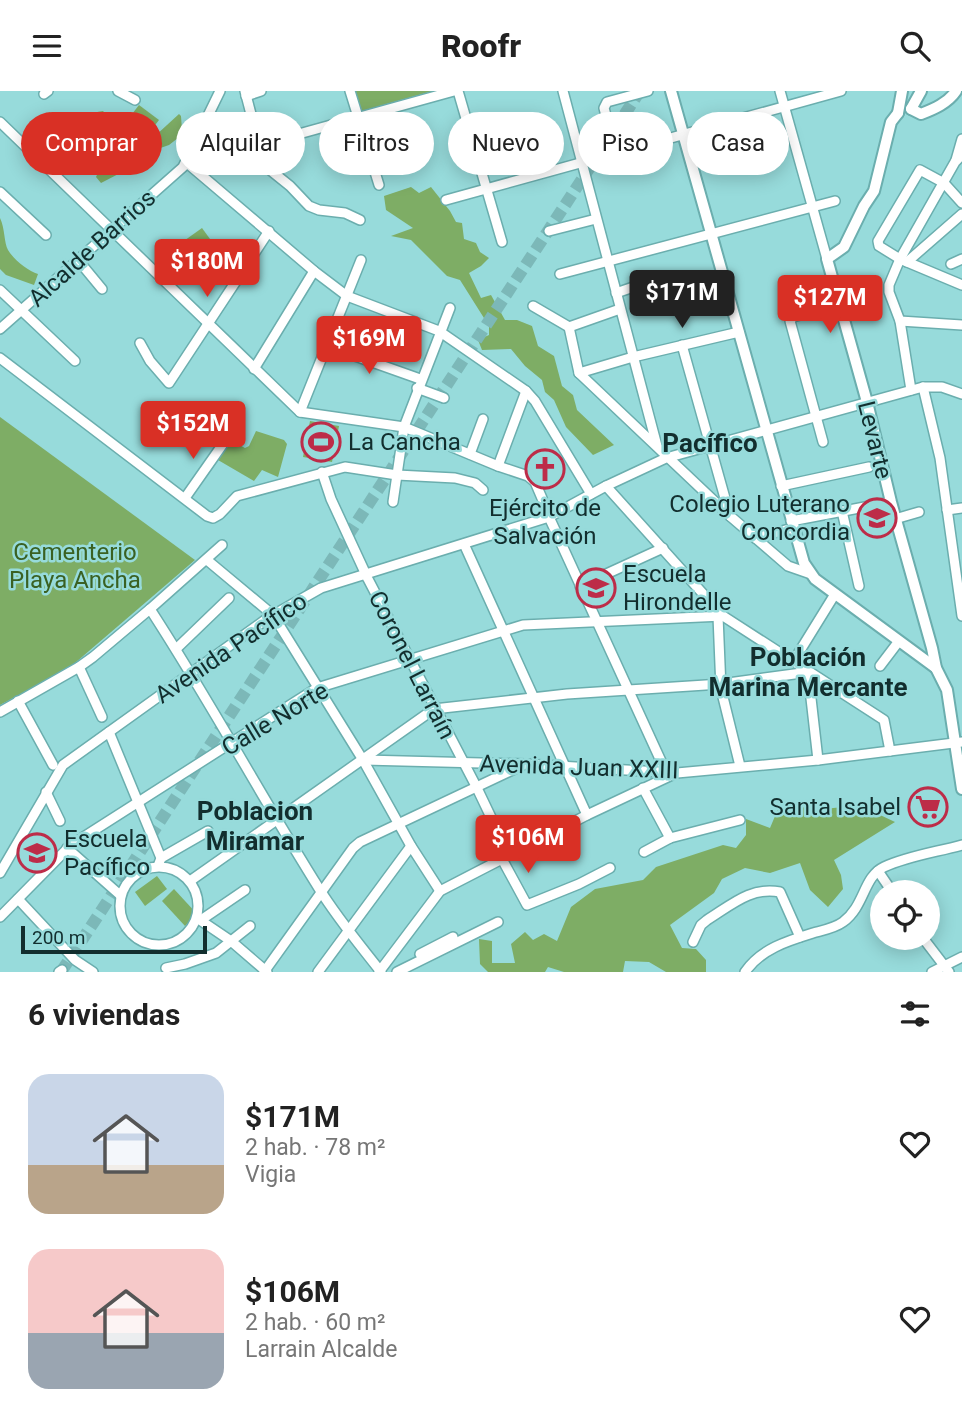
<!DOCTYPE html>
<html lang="es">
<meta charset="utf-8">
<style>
:root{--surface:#fff;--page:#f2f2f2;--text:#222;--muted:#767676;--accent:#d93025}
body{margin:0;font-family:Roboto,sans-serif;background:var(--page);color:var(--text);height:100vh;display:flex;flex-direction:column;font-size:26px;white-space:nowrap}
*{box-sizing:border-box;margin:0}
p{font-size:23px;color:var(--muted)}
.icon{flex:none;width:38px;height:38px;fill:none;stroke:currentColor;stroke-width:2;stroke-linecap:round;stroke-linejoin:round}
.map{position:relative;height:881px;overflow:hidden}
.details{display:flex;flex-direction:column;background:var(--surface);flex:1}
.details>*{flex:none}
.banner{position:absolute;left:21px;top:21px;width:920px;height:63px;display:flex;gap:14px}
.tools{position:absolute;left:870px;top:789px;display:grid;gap:14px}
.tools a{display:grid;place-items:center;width:70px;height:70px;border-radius:50%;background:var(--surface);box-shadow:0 4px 18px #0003;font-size:35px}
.scale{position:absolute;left:21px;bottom:18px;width:186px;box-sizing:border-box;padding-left:7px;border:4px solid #122e2e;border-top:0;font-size:19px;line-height:24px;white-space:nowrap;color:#122e2e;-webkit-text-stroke:5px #97dbdb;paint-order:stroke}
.price{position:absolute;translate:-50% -60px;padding:0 16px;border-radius:7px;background:var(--accent);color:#fff;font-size:23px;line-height:46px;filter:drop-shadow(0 2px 4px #0008)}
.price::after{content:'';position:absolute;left:50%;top:42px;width:21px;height:16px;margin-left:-10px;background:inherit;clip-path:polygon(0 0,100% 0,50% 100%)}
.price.on{background:#222;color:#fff}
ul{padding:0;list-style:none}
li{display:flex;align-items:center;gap:21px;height:175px;padding:0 28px}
li span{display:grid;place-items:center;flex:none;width:196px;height:140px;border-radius:21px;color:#555}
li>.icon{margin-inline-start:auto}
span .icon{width:84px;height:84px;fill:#fffc;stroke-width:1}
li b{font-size:30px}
h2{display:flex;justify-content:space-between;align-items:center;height:84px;padding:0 28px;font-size:30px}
.tag{padding:0 24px;border-radius:32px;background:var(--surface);box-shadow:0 4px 18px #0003;font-size:24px;line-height:63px}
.tag.on{background:var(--accent);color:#fff}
header{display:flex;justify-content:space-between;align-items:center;height:91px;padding:0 28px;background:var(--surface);font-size:32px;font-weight:800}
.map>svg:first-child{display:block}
.green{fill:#7ead65}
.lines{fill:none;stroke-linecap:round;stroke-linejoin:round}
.highway-tunnel{stroke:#7cb8b8;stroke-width:12;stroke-dasharray:12 6;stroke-linecap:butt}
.minor-casing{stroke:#6baeae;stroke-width:12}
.major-casing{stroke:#6baeae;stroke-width:14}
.minor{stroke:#fff;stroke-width:9}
.major{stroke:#fff;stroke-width:10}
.labels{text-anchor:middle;stroke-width:5;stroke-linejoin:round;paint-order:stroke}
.street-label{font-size:24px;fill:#122e2e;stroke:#97dbdb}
.poi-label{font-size:24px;fill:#122e2e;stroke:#97dbdb;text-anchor:start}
.park-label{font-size:24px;fill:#3a6122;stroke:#97dbdb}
.neighbourhood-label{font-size:26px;font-weight:bold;fill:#122e2e;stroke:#97dbdb}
</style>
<header><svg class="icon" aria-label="menu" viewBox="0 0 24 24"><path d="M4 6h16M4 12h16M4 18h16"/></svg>Roofr<svg class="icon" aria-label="search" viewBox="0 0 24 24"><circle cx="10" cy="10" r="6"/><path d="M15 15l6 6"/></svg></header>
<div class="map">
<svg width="962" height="881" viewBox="0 0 962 881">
<rect width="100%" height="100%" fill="#97dbdb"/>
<!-- green -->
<g class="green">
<polygon points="355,0 433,0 362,20"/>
<polygon points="139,14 159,29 149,42 129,27"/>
<path d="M103 20 119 38 138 44 155 45 179 23 181 25 182 39 188 44 186 49 178 47 169 54 149 61 132 76 101 92 96 86 103 71 97 59 80 51 74 43 62 46 42 35 49 21C67 30 84 23 103 20Z"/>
<polygon points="411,96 419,102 431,96 450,120 456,131 462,132 464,148 476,152 480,161 489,167 481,175 469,182 481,207 491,204 505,229 517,229 532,235 538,255 554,265 562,295 573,304 577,319 614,354 593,364 566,336 554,309 545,301 542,289 525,275 511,258 482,259 478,249 489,244 489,235 460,189 447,185 411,149 391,145 413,137 386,119 384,105"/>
<path d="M0 127C5 137 4 152 8 159 14 169 28 180 38 183L34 194 6 184 0 178Z"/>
<polygon points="202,137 210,148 190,164 181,152"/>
<polygon points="0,326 195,469 68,578 0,614"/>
<polygon points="310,330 339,335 332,371 303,366"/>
<polygon points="256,340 284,349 287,353 278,386 262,379 254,390 218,369 232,350 245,357 249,355"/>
<polygon points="781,711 814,719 843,716 863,722 878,723 895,731 834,769 841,784 843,798 828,816 810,799 800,772 770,782 745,777 722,788 714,802 670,834 682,857 696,858 706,869 706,881 666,881 649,871 625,870 623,881 564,881 548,876 545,881 488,881 480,873 479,848 492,850 492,872 515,872 511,853 525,841 533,849 544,843 557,850 571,816 595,798 643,789 656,776 723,754 736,757 746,744 746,728 770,737"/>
<polygon points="157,785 167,798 145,815 135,801"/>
<polygon points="174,798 197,823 185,835 162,810"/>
</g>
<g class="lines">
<!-- highway-tunnel -->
<polyline class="highway-tunnel" points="61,881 640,0"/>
<!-- minor casing -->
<g class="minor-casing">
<g id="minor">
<polyline points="118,0 135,9"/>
<polyline points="350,0 379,94"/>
<polyline points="458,0 502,151"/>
<polyline points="563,0 657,355"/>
<polyline points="780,0 827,168"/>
<polyline points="44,3 48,0"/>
<polyline points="246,5 261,0"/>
<polyline points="0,31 300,321 404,336 498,375 528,385 535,391 544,412"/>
<polyline points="202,40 244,58 290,95 309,115 319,119 345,122 360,129"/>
<polyline points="259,54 454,0"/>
<polyline points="244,58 259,54 245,0"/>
<polyline points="616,62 604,17 607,11 648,0"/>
<polyline points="956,69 962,48"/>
<polyline points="187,72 314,180 347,205 439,240 526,300 535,310 591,403"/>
<polyline points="0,101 46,144"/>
<polyline points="446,109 841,0"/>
<polyline points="962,112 944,92 920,79 878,150 879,155 900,168 962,194"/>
<polyline points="549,140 596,128"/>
<polyline points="78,169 102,198"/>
<polyline points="907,171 962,123"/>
<polyline points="951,173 962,168"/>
<polyline points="560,183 835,110"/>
<polyline points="0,199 75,270"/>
<polyline points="616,202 648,191"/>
<polyline points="533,215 569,236 620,218"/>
<polyline points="818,219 793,226 790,230 823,351"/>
<polyline points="900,230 962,234"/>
<polyline points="569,236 579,282 730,425 788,475 811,483"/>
<polyline points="0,238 183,76 220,0"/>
<polyline points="140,252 150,270 169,292 269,140"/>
<polyline points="682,254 730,425"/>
<polyline points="327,255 420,288"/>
<polyline points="0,267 207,425 213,427 220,423 237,405 345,376 397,384 455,387 475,392 483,399"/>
<polyline points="254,278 314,180"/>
<polyline points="579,282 633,266 739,241"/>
<polyline points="923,296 940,367 962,525"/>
<polyline points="417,297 444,307"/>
<polyline points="911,299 900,230 889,201 889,194 900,168 955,71 962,64"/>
<polyline points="300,321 361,169"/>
<polyline points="470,363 483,328"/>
<polyline points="498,375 526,300"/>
<polyline points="322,381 331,408 368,488 477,697 509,764"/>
<polyline points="606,395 723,525 884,629 890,660"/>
<polyline points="781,395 869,376"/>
<polyline points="185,407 225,350"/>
<polyline points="393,411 404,336 450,217"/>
<polyline points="947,419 962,417"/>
<polyline points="842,420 859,495"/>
<polyline points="549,426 666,681"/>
<polyline points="895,428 919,421"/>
<polyline points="791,430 891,411"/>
<polyline points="755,447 793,437"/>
<polyline points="464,453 587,724"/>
<polyline points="207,469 273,524 363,669 411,755 440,800"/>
<polyline points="580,495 663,457"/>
<path d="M150 518C210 610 262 707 320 799 338 828 360 854 381 881"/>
<polyline points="718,525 721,598 740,675"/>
<polyline points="176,558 229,507"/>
<polyline points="793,571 835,503"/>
<polyline points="880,575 899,550"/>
<polyline points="79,576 102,626"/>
<polyline points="808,581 818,669"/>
<polyline points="18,610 53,674"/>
<polyline points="0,621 79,576 93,566 150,518 222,454"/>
<polyline points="109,641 161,767 158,775"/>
<polyline points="364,669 525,673 677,682 818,669 962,651"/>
<polyline points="643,697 670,747"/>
<polyline points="46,701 60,730"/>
<polyline points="67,757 120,804"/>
<polyline points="644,761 670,747 740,729"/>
<polyline points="161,767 208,740"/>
<polyline points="502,768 527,814 579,793 610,777"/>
<circle cx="159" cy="815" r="39"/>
<polyline points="878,780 893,802"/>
<polyline points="0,782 63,674 268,527 321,497 549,426 606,395 666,367 923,296 942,296 962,303"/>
<polyline points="190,790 434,618 567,603 721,593 809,581"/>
<polyline points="18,808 75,869 93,881"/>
<polyline points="0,826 71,754 317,597 523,534 723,525"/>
<polyline points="197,827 231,850 267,881"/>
<polyline points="201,829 245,799"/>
<polyline points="923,847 949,881"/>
<path d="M693 851 701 834 707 829C730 815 751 795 780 801L800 846"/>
<polyline points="420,863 453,846"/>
<polyline points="166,877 185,873 216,862 250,835"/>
<polyline points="59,881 62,879"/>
<polyline points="264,881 353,757 360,751 523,674"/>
<polyline points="318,881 411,755"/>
<polyline points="379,881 440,800 587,724 672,684"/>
<polyline points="397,881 498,831"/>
<path d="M745 881C761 858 787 850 813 842 824 839 835 837 843 831 865 815 863 786 884 776 908 765 937 761 962 754"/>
<polyline points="932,881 962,866"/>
</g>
</g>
<!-- major casing -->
<g class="major-casing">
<g id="major">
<polyline points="671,0 804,472 815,488 936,577"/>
<path d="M911 18 921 23C934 18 948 12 956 0"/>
<polyline points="911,18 921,0"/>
<polyline points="898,22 891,31 874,100 864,115 844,156 827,168 867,311 891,411 932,557 936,577 947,599 962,698"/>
<polyline points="898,22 902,0"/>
</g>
</g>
<!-- minor -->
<use href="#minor" class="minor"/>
<!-- major -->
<use href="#major" class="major"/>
</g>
<!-- icons -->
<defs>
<g id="stadium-ring" transform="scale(2.0125)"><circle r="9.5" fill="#97dbdb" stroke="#bd2c48" stroke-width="1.5"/><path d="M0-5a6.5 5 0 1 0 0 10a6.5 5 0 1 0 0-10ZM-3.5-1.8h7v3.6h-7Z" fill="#bd2c48"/></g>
<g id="church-ring" transform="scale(2.0125)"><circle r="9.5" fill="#97dbdb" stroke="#bd2c48" stroke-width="1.5"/><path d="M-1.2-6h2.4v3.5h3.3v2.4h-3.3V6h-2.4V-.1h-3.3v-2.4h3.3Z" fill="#bd2c48"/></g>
<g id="school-ring" transform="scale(2.0125)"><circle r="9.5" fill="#97dbdb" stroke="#bd2c48" stroke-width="1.5"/><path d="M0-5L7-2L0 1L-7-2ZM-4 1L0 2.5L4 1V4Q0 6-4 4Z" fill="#bd2c48"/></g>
<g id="supermarket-ring" transform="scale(2.0125)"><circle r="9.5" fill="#97dbdb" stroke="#bd2c48" stroke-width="1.5"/><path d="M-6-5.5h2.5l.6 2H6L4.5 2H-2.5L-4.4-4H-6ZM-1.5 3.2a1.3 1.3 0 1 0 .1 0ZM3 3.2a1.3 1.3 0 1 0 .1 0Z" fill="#bd2c48"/></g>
</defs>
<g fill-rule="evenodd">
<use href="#stadium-ring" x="321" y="351"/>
<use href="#church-ring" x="545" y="378"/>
<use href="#school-ring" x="877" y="427"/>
<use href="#school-ring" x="596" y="497"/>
<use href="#supermarket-ring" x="928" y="716"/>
<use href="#school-ring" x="37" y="762"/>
</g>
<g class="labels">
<!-- street labels -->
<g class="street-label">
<text transform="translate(92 157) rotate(-42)" y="8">Alcalde Barrios</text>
<text transform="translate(875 349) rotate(76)" y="8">Levarte</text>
<text transform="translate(231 557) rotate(-34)" y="8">Avenida Pacífico</text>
<text transform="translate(412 574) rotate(63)" y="8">Coronel Larraín</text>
<text transform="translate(275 628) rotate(-31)" y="8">Calle Norte</text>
<text transform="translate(579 676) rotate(2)" y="8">Avenida Juan XXIII</text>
</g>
<!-- poi labels -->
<g class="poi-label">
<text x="348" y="359">La Cancha</text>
<text x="850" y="421" text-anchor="end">Colegio Luterano<tspan x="850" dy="28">Concordia</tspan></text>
<text x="545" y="425" text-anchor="middle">Ejército de<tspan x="545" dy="28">Salvación</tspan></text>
<text x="623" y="491">Escuela<tspan x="623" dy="28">Hirondelle</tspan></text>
<text x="901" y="724" text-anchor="end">Santa Isabel</text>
<text x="64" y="756">Escuela<tspan x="64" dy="28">Pacífico</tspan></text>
</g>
<!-- park labels -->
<g class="park-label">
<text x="75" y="469">Cementerio<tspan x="75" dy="28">Playa Ancha</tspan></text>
</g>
<!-- neighbourhood labels -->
<g class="neighbourhood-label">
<text x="710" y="361">Pacífico</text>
<text x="808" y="575">Población<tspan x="808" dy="30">Marina Mercante</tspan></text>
<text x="255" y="729">Poblacion<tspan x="255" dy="30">Miramar</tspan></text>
</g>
</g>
</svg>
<div class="tools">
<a><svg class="icon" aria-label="locate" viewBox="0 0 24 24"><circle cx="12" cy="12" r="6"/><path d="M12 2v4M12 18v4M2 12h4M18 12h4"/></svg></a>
</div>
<div class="scale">200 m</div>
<b class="price" style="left:207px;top:208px">$180M</b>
<b class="price on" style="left:682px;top:239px">$171M</b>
<b class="price" style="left:830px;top:244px">$127M</b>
<b class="price" style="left:369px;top:285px">$169M</b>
<b class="price" style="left:193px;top:370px">$152M</b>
<b class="price" style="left:528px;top:784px">$106M</b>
<div class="banner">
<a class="tag on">Comprar</a>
<a class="tag">Alquilar</a>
<a class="tag">Filtros</a>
<a class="tag">Nuevo</a>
<a class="tag">Piso</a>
<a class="tag">Casa</a>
</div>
</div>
<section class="details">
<h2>6 viviendas<svg class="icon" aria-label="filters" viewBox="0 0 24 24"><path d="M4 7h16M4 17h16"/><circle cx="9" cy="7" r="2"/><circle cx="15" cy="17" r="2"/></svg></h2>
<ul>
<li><span style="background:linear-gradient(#c9d6e8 65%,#b9a48a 0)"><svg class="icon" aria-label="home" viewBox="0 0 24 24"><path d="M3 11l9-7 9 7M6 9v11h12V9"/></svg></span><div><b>$171M</b><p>2 hab. · 78 m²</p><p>Vigia</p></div><svg class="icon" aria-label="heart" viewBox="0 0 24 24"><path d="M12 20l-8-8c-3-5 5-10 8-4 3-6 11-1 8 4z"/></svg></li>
<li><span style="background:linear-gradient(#f6c9c9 60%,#9aa5b1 0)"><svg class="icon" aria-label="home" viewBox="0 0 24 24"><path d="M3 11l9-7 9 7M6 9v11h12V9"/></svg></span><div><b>$106M</b><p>2 hab. · 60 m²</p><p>Larrain Alcalde</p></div><svg class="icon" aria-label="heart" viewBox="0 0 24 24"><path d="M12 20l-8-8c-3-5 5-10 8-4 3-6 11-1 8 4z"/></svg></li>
</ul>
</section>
